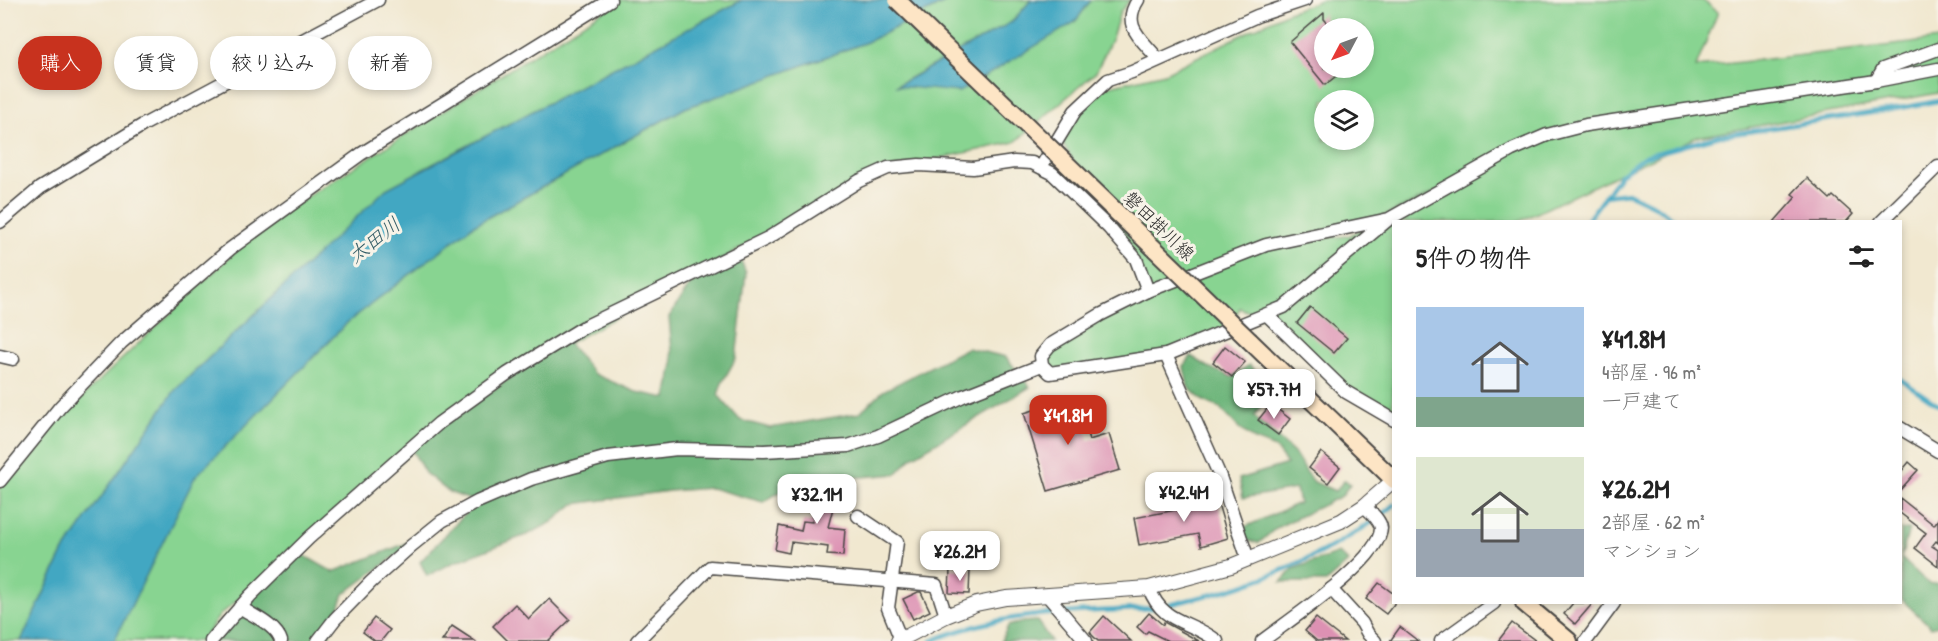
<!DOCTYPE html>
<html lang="ja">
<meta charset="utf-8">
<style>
:root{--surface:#fff;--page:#f2f2f2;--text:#222;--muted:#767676;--accent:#c8321e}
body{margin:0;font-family:"Patrick Hand","Klee One",sans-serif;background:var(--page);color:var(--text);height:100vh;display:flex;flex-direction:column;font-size:22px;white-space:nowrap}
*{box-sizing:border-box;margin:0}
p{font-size:20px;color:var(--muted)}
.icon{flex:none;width:33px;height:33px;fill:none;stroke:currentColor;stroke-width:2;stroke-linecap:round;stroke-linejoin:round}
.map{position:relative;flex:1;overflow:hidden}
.sheet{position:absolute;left:1392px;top:220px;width:510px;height:384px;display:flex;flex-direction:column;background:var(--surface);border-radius:0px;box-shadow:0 3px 9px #0003}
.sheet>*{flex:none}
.hud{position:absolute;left:18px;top:36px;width:570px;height:54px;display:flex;gap:12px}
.needle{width:39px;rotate:229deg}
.tools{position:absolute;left:1314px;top:18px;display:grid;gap:12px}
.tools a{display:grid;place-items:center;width:60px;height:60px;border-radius:50%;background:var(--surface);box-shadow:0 3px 9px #0003;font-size:30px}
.price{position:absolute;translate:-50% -51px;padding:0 14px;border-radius:12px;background:#fff;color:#222;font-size:20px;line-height:39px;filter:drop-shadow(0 2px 3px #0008)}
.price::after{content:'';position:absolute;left:50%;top:36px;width:18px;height:14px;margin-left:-9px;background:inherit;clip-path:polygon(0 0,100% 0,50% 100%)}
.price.current{background:var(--accent);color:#fff}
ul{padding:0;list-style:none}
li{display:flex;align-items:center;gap:18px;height:150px;padding:0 24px}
li span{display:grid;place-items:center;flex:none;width:168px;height:120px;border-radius:0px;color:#555}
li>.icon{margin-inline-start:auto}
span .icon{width:72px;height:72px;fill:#fffc;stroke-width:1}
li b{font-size:26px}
h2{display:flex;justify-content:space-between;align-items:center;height:72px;padding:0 24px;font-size:26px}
.chip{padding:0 21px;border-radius:27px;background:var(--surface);box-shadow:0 3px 9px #0003;font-size:21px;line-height:54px}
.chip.current{background:var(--accent);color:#fff}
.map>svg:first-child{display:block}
.green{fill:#88d491;stroke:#5a805e;stroke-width:1.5;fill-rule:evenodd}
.forest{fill:#6eb67b;stroke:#4c7053;stroke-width:1.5}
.water{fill:#42a7c2;stroke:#366976;stroke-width:1.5}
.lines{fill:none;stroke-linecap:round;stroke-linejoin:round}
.stream{stroke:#42a7c2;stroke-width:4.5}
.building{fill:#dd91b3}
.minor-casing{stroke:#494744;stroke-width:15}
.tertiary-casing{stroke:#494744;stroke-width:16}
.secondary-casing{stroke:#494744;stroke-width:20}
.minor{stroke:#fff;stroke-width:12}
.tertiary{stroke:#fff;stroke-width:14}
.secondary{stroke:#fde5c5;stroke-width:16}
.secondary-bridge-casing{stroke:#494744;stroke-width:20;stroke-linecap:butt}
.secondary-bridge{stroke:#fde5c5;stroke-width:16}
.labels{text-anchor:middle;stroke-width:6;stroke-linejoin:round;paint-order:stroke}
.street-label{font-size:18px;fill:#2b2b2b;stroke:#f7f3e8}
.water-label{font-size:20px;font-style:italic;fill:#345d67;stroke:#f7f3e8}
</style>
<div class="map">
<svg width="1938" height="641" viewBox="0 0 1938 641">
<rect width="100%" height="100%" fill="#f7f3e8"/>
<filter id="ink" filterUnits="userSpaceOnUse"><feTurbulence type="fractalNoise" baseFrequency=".0167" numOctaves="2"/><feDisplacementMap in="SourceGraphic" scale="12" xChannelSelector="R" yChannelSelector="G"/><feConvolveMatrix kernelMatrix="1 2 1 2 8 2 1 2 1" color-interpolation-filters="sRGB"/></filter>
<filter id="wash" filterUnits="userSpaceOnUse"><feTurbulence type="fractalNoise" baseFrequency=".008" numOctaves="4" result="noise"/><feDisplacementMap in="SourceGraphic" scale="24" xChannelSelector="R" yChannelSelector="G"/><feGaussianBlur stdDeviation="1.35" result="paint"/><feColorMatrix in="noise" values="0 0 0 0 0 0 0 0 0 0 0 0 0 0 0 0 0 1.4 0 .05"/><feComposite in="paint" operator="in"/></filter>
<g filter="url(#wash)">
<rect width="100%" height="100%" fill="#f1e8d0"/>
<!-- green -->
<g class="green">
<polygon points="620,0 742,0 386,189 64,551 21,641 0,641 0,484 18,458 265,223"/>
<polygon points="950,0 1031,0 1012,22 897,85 1075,22 1091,0 1130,0 1120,12 1112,38 1096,72 1015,142 881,171 484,390 220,615 201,641 114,641 194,477 348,322 474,225 685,108 867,42"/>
<path d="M1321 0H1702L1718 12 1696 67 1911 43 1938 39V93L1697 137 1518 222H1394L1393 412 1337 383 1278 325 1240 308 1219 343 1129 361 1050 373 1041 356 1148 291 1059 137 1097 89 1165 73 1286 13ZM1324 28H1364V68H1324ZM1324 100H1364V140H1324ZM1444 188 1348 236 1295 240 1369 223Z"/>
</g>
<!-- forest -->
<g class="forest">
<polygon points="738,253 746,273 736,358 722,383 718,395 740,420 770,428 859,413 883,391 967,348 1006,357 1030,387 912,457 896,474 838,479 785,489 763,502 711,488 669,491 574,504 552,522 529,534 452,563 427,576 420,562 476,502 449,492 425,473 411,448 565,339 594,374 636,392 666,398 673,364 669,317 689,286 721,260"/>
<polygon points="1191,356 1210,368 1232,377 1249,365 1273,388 1254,416 1295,454 1312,481 1335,491 1345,480 1350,484 1342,496 1276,528 1259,543 1247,540 1238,530 1299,503 1296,489 1243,498 1239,479 1287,464 1275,448 1255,440 1239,428 1220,408 1202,400 1188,387 1184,367"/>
<polygon points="1909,529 1901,558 1929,584 1938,583 1938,625 1931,627 1901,599 1901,530"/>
<polygon points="420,538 344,594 327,641 203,641 205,636 256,590 296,551 333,572"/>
<polygon points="1339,553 1348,562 1326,582 1281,582 1293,569"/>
<polygon points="1037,621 1051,641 1001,641 1008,626 1023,622"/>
</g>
<!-- water -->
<g class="water">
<polygon points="742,0 950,0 867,42 685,108 474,225 348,322 195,477 114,641 21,641 64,551 175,390 386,189"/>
<polygon points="1031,0 1091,0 1075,22 959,92 896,86 1012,22"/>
</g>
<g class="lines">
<!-- stream -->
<g class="stream">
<polyline points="1604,196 1628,193 1655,206 1678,222"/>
<polyline points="1586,222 1621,174 1645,156 1720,136 1884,111 1938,101"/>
<polyline points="1900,379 1938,405"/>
<path d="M932 641C942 636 952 633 962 630 1023 610 1088 613 1152 608 1164 607 1176 603 1188 600 1256 586 1340 550 1394 505"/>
</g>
</g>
<g id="blocks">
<!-- building -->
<g class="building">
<polygon points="1324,13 1324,19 1332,28 1324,28 1324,68 1346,68 1325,85 1290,42"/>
<polygon points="1807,178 1830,199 1833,196 1853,214 1846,222 1774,222 1796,197 1792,194"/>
<polygon points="1310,307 1347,338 1334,353 1297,323"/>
<polygon points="1225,346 1245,362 1232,377 1213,362"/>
<polygon points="1077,397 1089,440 1109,434 1120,470 1048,491 1024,413"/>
<polygon points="1271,404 1290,419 1278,435 1258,420"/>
<polygon points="1321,452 1340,467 1328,483 1309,468"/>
<polygon points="1909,462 1918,470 1900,490 1900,473"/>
<polygon points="819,478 839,485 828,527 845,529 843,556 827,555 828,547 791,542 789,553 775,550 779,526 801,531 803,521 812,522"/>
<polygon points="1215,493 1228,538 1201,546 1198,534 1139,545 1134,518 1191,507 1189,500"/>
<polygon points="1900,498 1934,525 1938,519 1938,543 1936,541 1932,546 1938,550 1938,566 1915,548 1926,533 1900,513"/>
<polygon points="950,569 970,570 969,594 949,593"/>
<polygon points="1379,583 1394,594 1394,604 1386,614 1366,599"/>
<polygon points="918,592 921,592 930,611 913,619 903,599"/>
<polygon points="549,599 570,620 548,641 508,641 493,626 515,604 529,619"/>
<polygon points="1573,603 1593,603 1575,624 1564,614"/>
<polygon points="1149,613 1163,625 1164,622 1199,641 1168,641 1148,631 1145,634 1137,627"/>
<polygon points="1104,616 1131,641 1098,641 1092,635 1090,632"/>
<polygon points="374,618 390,630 381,641 375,641 363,632"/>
<polygon points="1316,618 1345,641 1317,641 1305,631"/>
<polygon points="1512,623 1536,641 1498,641"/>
<polygon points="452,626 475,641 442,641"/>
<polygon points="1400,627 1418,641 1390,641"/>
</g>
</g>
</g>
<g filter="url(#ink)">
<use href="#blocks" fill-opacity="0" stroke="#494744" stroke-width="1.5"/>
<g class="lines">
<!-- minor casing -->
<g class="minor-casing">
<g id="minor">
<path d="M1138 0C1121 26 1141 38 1158 59"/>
<polyline points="1876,81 1883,69 1938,49"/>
<polyline points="1041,167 1075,111 1108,80 1132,72 1257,16 1305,0"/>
<polyline points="1389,219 1266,245 1148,291 1100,315 1050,345 1041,356 1042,365 1050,373 1166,355 1284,307 1389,219 1512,150 1547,135 1586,125 1876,81 1938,69"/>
<polyline points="0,222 40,188 143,125 378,0"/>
<polyline points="1881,222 1938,166"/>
<polyline points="1267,315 1346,392 1394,420"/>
<polyline points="1166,355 1219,474 1248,559"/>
<polyline points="0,356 13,359"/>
<polyline points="1900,428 1938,451"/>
<polyline points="0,481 60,407 121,343 230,249 361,154 610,0"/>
<polyline points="858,516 897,542 888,608 901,640"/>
<path d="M1149 588C1163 625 1189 619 1217 641"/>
<polyline points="1331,589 1362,623 1368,634 1375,641"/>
<polyline points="1047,595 1086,641"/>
<path d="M240 607C253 616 276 625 281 641"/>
<polyline points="211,641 250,596 309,538 439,423 507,374 584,327 768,238 859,181 888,168 919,165 973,168 1014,162 1032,163 1052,173 1109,228 1136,259 1148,291"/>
<polyline points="318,641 335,619 371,582 411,546 442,521 477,502 531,479 608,457 677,449 764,451 848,446 878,436 963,396 1042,365"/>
<polyline points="637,641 710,567 936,585 946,616"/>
<path d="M1262 641C1288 621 1381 560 1381 528 1380 519 1369 511 1364 506"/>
<polyline points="1441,641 1494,603"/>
<polyline points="1586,641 1614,603"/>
</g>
</g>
<!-- tertiary casing -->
<g class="tertiary-casing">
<polyline id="tertiary" points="898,641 946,616 976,604 1006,598 1149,588 1231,566 1341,521 1364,506 1394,480"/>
</g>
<!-- secondary casing -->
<g class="secondary-casing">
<g id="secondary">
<polyline points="1250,341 1394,480"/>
<polyline points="1524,603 1569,641"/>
</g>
</g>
<!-- minor -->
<use href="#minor" class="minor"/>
<!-- tertiary -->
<use href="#tertiary" class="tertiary"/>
<!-- secondary -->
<use href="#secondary" class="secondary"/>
<!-- secondary-bridge casing -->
<g class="secondary-bridge-casing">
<polyline id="secondary-bridge" points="897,0 1250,341"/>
</g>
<!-- secondary-bridge -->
<use href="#secondary-bridge" class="secondary-bridge"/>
</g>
</g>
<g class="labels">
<!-- street labels -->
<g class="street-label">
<text transform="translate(1159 226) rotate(44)" y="6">磐田掛川線</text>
</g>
<!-- water labels -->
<g class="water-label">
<text transform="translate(374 240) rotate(-38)" y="7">太田川</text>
</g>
</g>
</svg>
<div class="tools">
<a><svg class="needle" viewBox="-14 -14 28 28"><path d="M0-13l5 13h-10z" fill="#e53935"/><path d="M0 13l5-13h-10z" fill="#767676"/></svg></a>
<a><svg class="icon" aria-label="layers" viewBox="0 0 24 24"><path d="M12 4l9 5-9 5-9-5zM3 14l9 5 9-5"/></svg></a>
</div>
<b class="price" style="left:1274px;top:420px">¥57.7M</b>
<b class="price current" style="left:1068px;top:446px">¥41.8M</b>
<b class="price" style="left:1184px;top:523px">¥42.4M</b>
<b class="price" style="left:817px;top:525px">¥32.1M</b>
<b class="price" style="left:960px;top:582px">¥26.2M</b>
<div class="hud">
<a class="chip current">購入</a>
<a class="chip">賃貸</a>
<a class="chip">絞り込み</a>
<a class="chip">新着</a>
</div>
<section class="sheet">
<h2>5件の物件<svg class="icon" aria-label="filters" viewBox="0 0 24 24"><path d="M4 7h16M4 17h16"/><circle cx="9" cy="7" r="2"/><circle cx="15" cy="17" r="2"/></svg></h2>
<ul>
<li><span style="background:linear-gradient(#a9c7e8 75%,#7fa58c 0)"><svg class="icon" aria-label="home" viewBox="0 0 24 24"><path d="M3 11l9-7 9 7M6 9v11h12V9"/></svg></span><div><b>¥41.8M</b><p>4部屋 · 96 m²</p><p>一戸建て</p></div></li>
<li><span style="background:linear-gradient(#dfe7d0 60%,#9aa5b1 0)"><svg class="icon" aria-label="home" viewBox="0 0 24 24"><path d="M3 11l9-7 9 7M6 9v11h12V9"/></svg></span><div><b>¥26.2M</b><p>2部屋 · 62 m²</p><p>マンション</p></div></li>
</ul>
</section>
</div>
